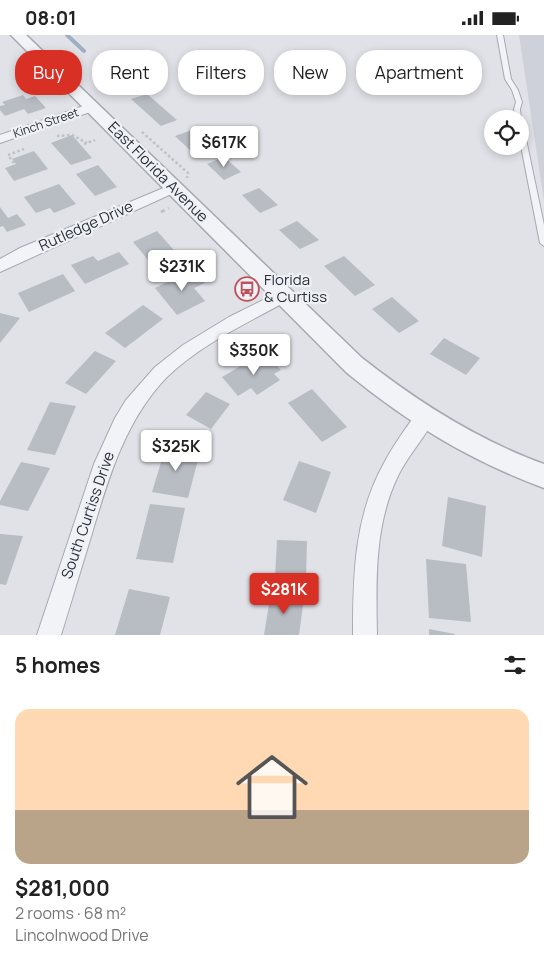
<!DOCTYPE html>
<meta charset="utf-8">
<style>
:root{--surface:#fff;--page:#f2f2f2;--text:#222;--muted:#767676;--line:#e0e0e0;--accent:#d93025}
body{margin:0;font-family:Manrope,sans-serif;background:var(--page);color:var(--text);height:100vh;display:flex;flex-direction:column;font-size:19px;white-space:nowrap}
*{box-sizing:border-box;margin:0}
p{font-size:16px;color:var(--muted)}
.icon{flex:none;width:28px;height:28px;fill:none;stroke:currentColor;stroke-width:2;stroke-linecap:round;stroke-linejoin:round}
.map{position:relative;height:600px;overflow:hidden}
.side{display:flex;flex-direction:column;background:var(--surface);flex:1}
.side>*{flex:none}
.banner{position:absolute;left:15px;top:15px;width:515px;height:45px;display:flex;gap:10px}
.buttons{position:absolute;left:484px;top:75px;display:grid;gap:10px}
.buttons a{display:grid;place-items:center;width:45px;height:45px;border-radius:50%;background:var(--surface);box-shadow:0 2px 8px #0003;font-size:25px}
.price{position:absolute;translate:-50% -42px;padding:0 11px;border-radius:5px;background:#fff;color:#222;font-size:16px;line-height:32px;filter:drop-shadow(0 1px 2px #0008)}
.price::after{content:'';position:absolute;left:50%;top:30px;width:15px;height:11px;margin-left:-8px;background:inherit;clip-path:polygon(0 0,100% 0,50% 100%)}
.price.current{background:var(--accent);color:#fff}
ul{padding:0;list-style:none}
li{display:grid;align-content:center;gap:10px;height:265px;padding:0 15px}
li+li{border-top:1px solid var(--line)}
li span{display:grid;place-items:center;height:155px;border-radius:15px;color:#555}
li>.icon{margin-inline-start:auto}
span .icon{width:90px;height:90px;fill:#fffc;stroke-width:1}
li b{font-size:21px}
h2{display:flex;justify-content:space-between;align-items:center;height:60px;padding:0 15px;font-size:21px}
.tag{padding:0 18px;border-radius:20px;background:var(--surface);box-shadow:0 2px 8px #0003;font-size:18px;line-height:45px}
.tag.current{background:var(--accent);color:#fff}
.status{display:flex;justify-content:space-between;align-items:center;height:35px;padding:0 25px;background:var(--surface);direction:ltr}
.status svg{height:14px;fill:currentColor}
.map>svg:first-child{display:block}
.built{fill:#ced1d9}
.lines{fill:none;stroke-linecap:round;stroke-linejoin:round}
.stream{stroke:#9fafc3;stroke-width:4}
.building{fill:#b8bcc3}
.service-casing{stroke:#a6a9b1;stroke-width:2}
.minor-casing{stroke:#a6a9b1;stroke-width:2}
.tertiary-casing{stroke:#a6a9b1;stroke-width:3}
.path-far1{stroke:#bec0c6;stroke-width:2.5;stroke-dasharray:2.5 2.5;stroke-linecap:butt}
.path{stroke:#bec0c6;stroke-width:3;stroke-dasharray:4 4;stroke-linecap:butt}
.service{fill:#f2f3f6;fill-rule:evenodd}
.minor{fill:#f2f3f6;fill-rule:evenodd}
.tertiary{fill:#f2f3f6;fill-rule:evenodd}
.labels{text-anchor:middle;stroke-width:4.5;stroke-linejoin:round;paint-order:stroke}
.far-street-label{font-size:12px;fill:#2a303d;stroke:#eff1f5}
.street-label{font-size:15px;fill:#2a303d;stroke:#eff1f5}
.poi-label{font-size:15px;fill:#2a303d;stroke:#eff1f5;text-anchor:start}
</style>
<div class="status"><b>08:01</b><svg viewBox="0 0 49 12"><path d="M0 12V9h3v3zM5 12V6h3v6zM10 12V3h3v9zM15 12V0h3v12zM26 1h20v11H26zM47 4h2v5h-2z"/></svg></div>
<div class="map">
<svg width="544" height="600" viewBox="0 0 544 600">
<rect width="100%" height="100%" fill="#e0e2e7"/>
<!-- built -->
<polygon class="built" points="519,0 544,0 544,166"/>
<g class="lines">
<!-- stream -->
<polyline class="stream" points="67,0 84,16"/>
</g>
<!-- building -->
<g class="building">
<polygon points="147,59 177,85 161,91 131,64"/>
<polygon points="23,60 26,64 35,61 46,73 28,79 24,74 5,81 0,75 0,71 5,70 2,67"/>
<polygon points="192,95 209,109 191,116 175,101"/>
<polygon points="72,100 92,123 71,130 51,108"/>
<polygon points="34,116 48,134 14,146 5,133 16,129 12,124"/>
<polygon points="224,122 241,137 224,145 207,129"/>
<polygon points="98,130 117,152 95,161 76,139"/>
<polygon points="59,149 76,169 54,178 50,173 36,178 24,162"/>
<polygon points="259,153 278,170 260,178 242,160"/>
<polygon points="0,172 8,183 17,179 26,190 7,197 3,191 0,192"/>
<polygon points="297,186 319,205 300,214 279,195"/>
<polygon points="157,196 180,222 155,233 133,207"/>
<polygon points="119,217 129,229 85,249 71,230 93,221 98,226"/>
<polygon points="344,221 375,250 355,261 324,231"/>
<polygon points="193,235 205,248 194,253 205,266 177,280 155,253"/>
<polygon points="63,239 75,256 29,277 18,258"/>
<polygon points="392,262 419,286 399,298 372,274"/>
<polygon points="143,270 163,284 125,313 105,298"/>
<polygon points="0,278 20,283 0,308"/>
<polygon points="444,303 480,323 466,340 430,319"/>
<polygon points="95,316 116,326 86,359 65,348"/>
<polygon points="264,317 281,335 274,339 280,345 257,360 251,353 238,361 222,342"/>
<polygon points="312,354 347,392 322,407 288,368"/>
<polygon points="206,357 230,369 211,394 186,380"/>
<polygon points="50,367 76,371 55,420 27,415"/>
<polygon points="166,411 200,417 188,463 152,457"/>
<polygon points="299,426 331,437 316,478 283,465"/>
<polygon points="21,427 50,433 28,476 0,470 0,466"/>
<polygon points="448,462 486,471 482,522 442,511"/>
<polygon points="150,469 185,473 173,528 136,524"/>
<polygon points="0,499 23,501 6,550 0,549"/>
<polygon points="277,505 307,506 306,545 275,543"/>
<polygon points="426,524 466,529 471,587 429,583"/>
<polygon points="129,554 170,562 160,600 115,600"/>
<polygon points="271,557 304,563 299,600 264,600"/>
<polygon points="429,594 455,599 455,600 429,600"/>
</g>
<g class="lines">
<!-- service casing -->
<g class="service-casing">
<g id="service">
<polygon points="497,0 503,0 511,44 518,55 522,67 520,74 521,85 520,86 520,84 516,84 514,74 516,67 512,55 505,44"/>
<polygon points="520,88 523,90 544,190 544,211 540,208 520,106"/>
</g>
</g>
<!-- minor casing -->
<g class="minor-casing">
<g id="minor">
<polygon points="92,68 98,72 96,75 0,108 0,100"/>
<polygon points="173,149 178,150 180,153 178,156 0,237 0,224 20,213"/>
<path d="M283 255 289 257 291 261 289 265C247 288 201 309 167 342 124 386 107 448 90 505 80 537 71 568 61 600H37L94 429 115 383 126 365 155 332 183 310 229 282Z"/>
<path d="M425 374 432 376 435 382C425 403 408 420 398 441 374 490 376 547 377 600H353C353 540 354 482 384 428 394 409 406 393 418 376Z"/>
</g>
</g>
<!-- tertiary casing -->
<g class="tertiary-casing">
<path id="tertiary" d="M11 0H26L362 323C418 367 477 405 544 429V453C469 425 408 388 346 337Z"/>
</g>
<!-- path-far1 -->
<g class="path-far1">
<polyline points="142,97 188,138 187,143"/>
<polyline points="57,101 72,100 87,108"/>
<polyline points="84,109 95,105"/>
<polyline points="14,128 8,120 24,114"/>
</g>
<!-- path -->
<polyline class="path" points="161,177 169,173"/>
<!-- service -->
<use href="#service" class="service"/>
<!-- minor -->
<use href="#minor" class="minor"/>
<!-- tertiary -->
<use href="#tertiary" class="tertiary"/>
</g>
<!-- icons -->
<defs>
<g id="bus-ring" transform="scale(1.25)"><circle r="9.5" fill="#eff1f5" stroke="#bf525d" stroke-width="1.5"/><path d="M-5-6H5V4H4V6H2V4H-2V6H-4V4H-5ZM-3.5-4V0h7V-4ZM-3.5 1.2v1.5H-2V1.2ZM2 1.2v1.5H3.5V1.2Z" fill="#bf525d"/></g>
</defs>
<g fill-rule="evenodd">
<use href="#bus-ring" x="247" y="254"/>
</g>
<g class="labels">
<!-- far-street labels -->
<g class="far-street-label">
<text transform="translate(46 88) rotate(-19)" y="4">Kinch Street</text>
</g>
<!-- street labels -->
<g class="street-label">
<text transform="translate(158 137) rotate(45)" y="5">East Florida Avenue</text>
<text transform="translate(86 191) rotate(-24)" y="5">Rutledge Drive</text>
<text transform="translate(88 480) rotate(-71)" y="5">South Curtiss Drive</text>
</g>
<!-- poi labels -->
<g class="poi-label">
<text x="264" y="250">Florida<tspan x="264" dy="17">&amp; Curtiss</tspan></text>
</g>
</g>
</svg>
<div class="buttons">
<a><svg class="icon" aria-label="locate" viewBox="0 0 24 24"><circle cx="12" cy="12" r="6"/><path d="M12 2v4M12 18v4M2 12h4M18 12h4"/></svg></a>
</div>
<b class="price" style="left:224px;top:133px">$617K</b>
<b class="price" style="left:182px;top:257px">$231K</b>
<b class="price" style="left:254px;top:341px">$350K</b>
<b class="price" style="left:176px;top:437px">$325K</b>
<b class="price current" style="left:284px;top:580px">$281K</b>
<div class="banner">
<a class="tag current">Buy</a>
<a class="tag">Rent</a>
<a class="tag">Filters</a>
<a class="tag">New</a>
<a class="tag">Apartment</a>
</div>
</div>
<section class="side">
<h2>5 homes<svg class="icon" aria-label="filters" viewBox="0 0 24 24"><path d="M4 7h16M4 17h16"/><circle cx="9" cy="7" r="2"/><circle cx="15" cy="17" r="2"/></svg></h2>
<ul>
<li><span style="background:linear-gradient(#ffd9b3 65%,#b9a48a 0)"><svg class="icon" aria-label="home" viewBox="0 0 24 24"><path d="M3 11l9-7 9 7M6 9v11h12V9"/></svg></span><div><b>$281,000</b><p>2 rooms · 68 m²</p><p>Lincolnwood Drive</p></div></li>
</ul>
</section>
